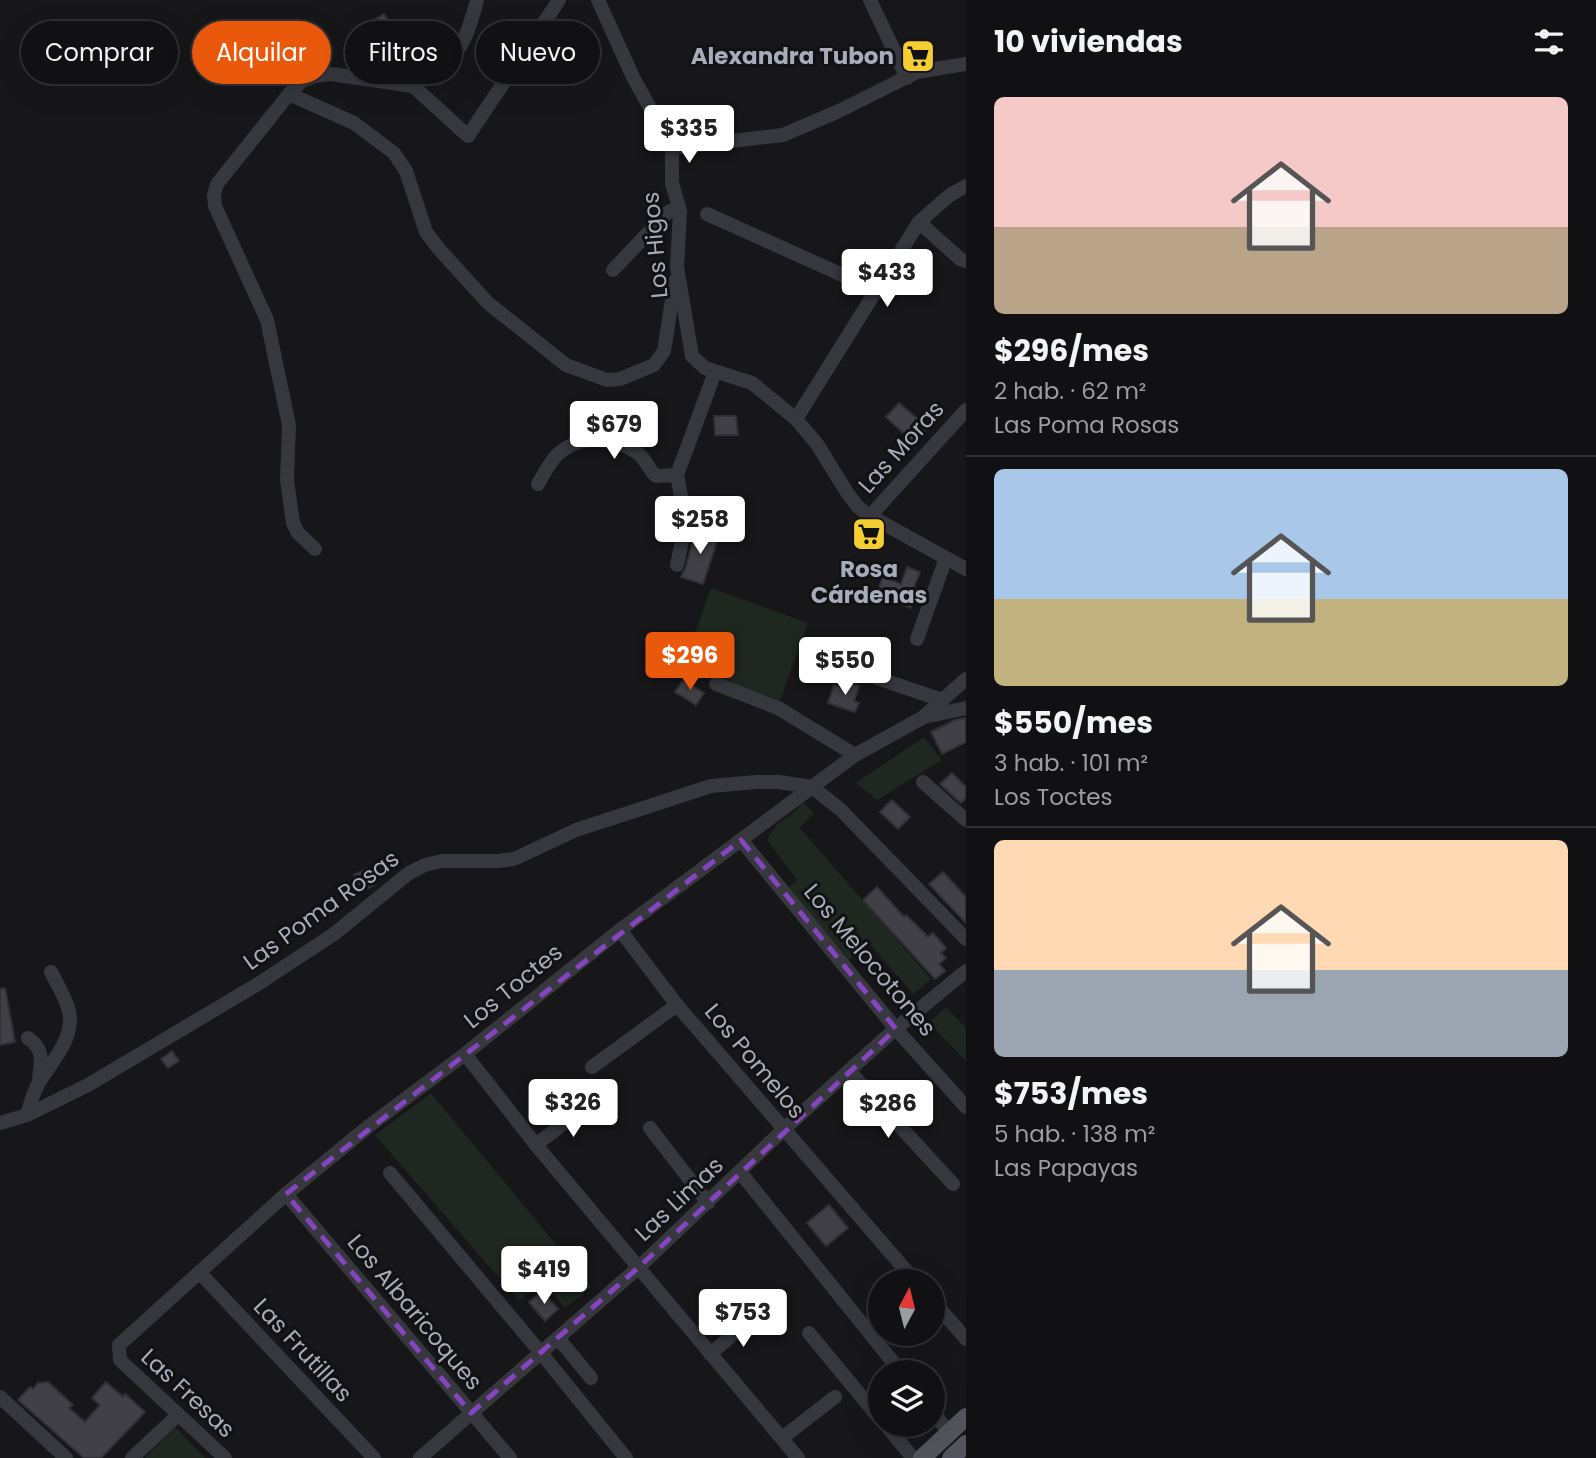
<!DOCTYPE html>
<html lang="es">
<meta charset="utf-8">
<style>
:root{--surface:#111013;--page:#1a191c;--text:#f1f3f6;--muted:#9c9da0;--line:#303033;--accent:#ea580c}
body{margin:0;font-family:Poppins,sans-serif;background:var(--page);color:var(--text);height:100vh;display:flex;flex-direction:column;font-size:26px;white-space:nowrap}
*{box-sizing:border-box;margin:0}
p{font-size:23px;color:var(--muted)}
.icon{flex:none;width:38px;height:38px;fill:none;stroke:currentColor;stroke-width:2;stroke-linecap:round;stroke-linejoin:round}
.map{position:relative;flex:1;overflow:hidden}
.side{display:flex;flex-direction:column;background:var(--surface);width:630px}
.side>*{flex:none}
.banner{position:absolute;left:21px;top:21px;width:665px;height:63px;display:flex;gap:14px}
.needle{width:46px;rotate:7deg}
.buttons{position:absolute;left:868px;top:1269px;display:grid;gap:14px}
.buttons a{display:grid;place-items:center;width:77px;height:77px;border-radius:50%;background:var(--surface);box-shadow:0 7px 28px #0002,0 0 0 2px var(--line);font-size:35px}
.price{position:absolute;translate:-50% -60px;padding:0 16px;border-radius:7px;background:#fff;color:#222;font-size:23px;line-height:46px;filter:drop-shadow(0 2px 4px #0008)}
.price::after{content:'';position:absolute;left:50%;top:42px;width:21px;height:16px;margin-left:-10px;background:inherit;clip-path:polygon(0 0,100% 0,50% 100%)}
.price.active{background:var(--accent);color:#fff}
ul{padding:0;list-style:none}
li{display:grid;align-content:center;gap:14px;height:371px;padding:0 28px}
li+li{border-top:2px solid var(--line)}
li span{display:grid;place-items:center;height:217px;border-radius:10px;color:#555}
li>.icon{margin-inline-start:auto}
span .icon{width:126px;height:126px;fill:#fffc;stroke-width:1}
li b{font-size:30px}
h2{display:flex;justify-content:space-between;align-items:center;height:84px;padding:0 28px;font-size:30px}
.tag{padding:0 24px;border-radius:32px;background:var(--surface);box-shadow:0 7px 28px #0002,0 0 0 2px var(--line);font-size:24px;line-height:63px}
.tag.active{background:var(--accent);color:#fff}
main{display:flex;flex:1;min-height:0}
.map>svg:first-child{display:block}
.green{fill:#1e2720}
.building{fill:#414046;stroke:#313035;stroke-width:2}
.lines{fill:none;stroke-linecap:round;stroke-linejoin:round}
.minor{stroke:#37383e;stroke-width:14}
.major{stroke:#53545d;stroke-width:18}
.marked{fill:none;stroke:#8445be;stroke-width:5;stroke-dasharray:14 9;stroke-linejoin:round}
.labels{text-anchor:middle;stroke-width:6;stroke-linejoin:round;paint-order:stroke}
.poi-label{font-size:23px;font-weight:bold;fill:#a8abb9;stroke:#121114;text-anchor:end}
.street-label{font-size:23px;fill:#a8abb9;stroke:#121114}
</style>
<main>
<div class="map">
<svg width="966" height="1458" viewBox="0 0 966 1458">
<rect width="100%" height="100%" fill="#171619"/>
<!-- green -->
<g class="green">
<polygon points="711,588 808,623 780,701 683,666"/>
<polygon points="924,737 942,760 877,800 856,783"/>
<polygon points="803,803 814,813 800,828 931,979 913,994 869,943 849,960 788,888 797,880 767,840 777,824 790,816"/>
<polygon points="946,1007 966,1028 966,1061 929,1023"/>
<polygon points="431,1093 591,1287 565,1308 542,1282 519,1301 375,1135"/>
<polygon points="175,1427 205,1458 145,1458"/>
</g>
<!-- building -->
<g class="building">
<polygon points="384,14 395,31 377,43 366,25"/>
<polygon points="899,403 928,428 914,443 886,417"/>
<polygon points="714,416 736,416 738,435 715,435"/>
<polygon points="696,528 719,535 703,584 681,577 686,567"/>
<polygon points="907,567 920,572 914,587 918,590 911,608 876,595 883,577 901,584"/>
<polygon points="683,680 704,693 696,705 675,692"/>
<polygon points="847,682 859,686 854,701 859,703 855,712 828,703 834,685 845,689"/>
<polygon points="966,718 966,742 942,754 931,732 955,720"/>
<polygon points="952,773 966,787 966,798 961,803 940,784"/>
<polygon points="892,800 910,817 898,829 880,812"/>
<polygon points="367,868 376,884 363,891 354,875"/>
<polygon points="943,872 966,897 966,923 929,884"/>
<polygon points="877,887 904,917 906,915 928,937 933,933 946,948 941,953 946,958 939,964 945,971 935,979 863,900"/>
<polygon points="5,988 15,1042 0,1045 0,989"/>
<polygon points="172,1051 179,1061 168,1068 161,1059"/>
<polygon points="829,1205 848,1228 826,1246 807,1223"/>
<polygon points="542,1291 558,1309 545,1321 529,1302"/>
<polygon points="48,1382 73,1405 69,1408 85,1422 100,1405 92,1398 106,1382 123,1397 125,1394 145,1412 101,1458 84,1458 18,1400 30,1387 33,1389 38,1383"/>
</g>
<g class="lines">
<!-- minor -->
<g class="minor">
<polyline points="598,0 633,77 672,148 672,183 680,211 677,267 692,356 705,368 752,383 796,419 817,444 848,494 858,507 870,516 966,569"/>
<polyline points="870,0 907,78"/>
<path d="M413 86C457 55 463 54 477 0"/>
<polyline points="289,94 354,123 394,153 406,171 426,232 439,249 488,303 566,365 607,380 620,379 654,365 664,351 675,281"/>
<polyline points="672,148 783,135 839,111 917,72 966,64"/>
<polyline points="707,214 878,291"/>
<polyline points="919,222 960,259 966,261"/>
<polyline points="613,270 667,213 670,211 680,211"/>
<polyline points="796,419 919,222 950,195 966,186"/>
<path d="M538 484C543 475 549 464 556 456 578 434 615 436 639 454 646 460 649 470 656 476L677 475"/>
<polyline points="870,516 966,410"/>
<polyline points="315,549 298,533 293,523 287,480 289,425 267,320 215,206 214,195 217,184 289,94 302,81 315,76 331,74 413,86 468,136 559,0"/>
<polyline points="677,565 686,522 677,475 715,372"/>
<polyline points="917,639 946,558"/>
<polyline points="833,663 942,700"/>
<polyline points="716,684 778,708 855,755"/>
<polyline points="924,717 966,708"/>
<polyline points="923,782 966,820"/>
<polyline points="741,840 896,1029 966,1107"/>
<polyline points="620,930 677,1005 915,1281"/>
<path d="M28 1038C46 1051 40 1061 39 1082"/>
<polyline points="465,1054 536,1145 798,1458"/>
<polyline points="592,1067 677,1005"/>
<polyline points="849,1071 953,1184"/>
<path d="M27 1115C30 1104 33 1094 38 1084 51 1062 75 1039 69 1011 66 998 57 984 51 972"/>
<polyline points="0,1123 27,1115 88,1085 258,984 334,934 409,873 425,865 442,861 498,861 514,859 576,830 711,786 756,782 779,782 812,787 841,810 966,939"/>
<polyline points="650,1128 708,1203"/>
<polyline points="536,1145 587,1105"/>
<polyline points="740,1172 901,1372"/>
<polyline points="390,1173 541,1353 626,1458"/>
<polyline points="286,1194 510,1458"/>
<polyline points="199,1272 374,1458"/>
<polyline points="933,1301 966,1339"/>
<polyline points="809,1333 880,1419"/>
<polyline points="558,1338 591,1378"/>
<polyline points="710,1354 754,1317"/>
<polyline points="0,1397 66,1458"/>
<polyline points="933,1412 949,1433"/>
<polyline points="885,1424 913,1458"/>
<polyline points="782,1438 835,1397"/>
<polyline points="132,1458 178,1415"/>
<polyline points="225,1458 120,1360 119,1345 286,1194 369,1126 465,1054 620,930 855,755 922,718 966,679"/>
<polyline points="420,1458 638,1268 783,1130 893,1031 966,971"/>
</g>
<!-- major -->
<g class="major">
<polyline points="922,1458 966,1417"/>
<polyline points="951,1458 966,1444"/>
</g>
</g>
<!-- marked area -->
<path class="marked" d="M741 840 896 1029 638 1268 471 1413 286 1194Z"/>
<!-- icons -->
<defs>
<g id="supermarket-square" transform="scale(1.75)"><rect x="-9" y="-9" width="18" height="18" rx="4" fill="#f5ce32" stroke="#121114"/><path d="M-6-5.5h2.5l.6 2H6L4.5 2H-2.5L-4.4-4H-6ZM-1.5 3.2a1.3 1.3 0 1 0 .1 0ZM3 3.2a1.3 1.3 0 1 0 .1 0Z" fill="#111"/></g>
</defs>
<g fill-rule="evenodd">
<use href="#supermarket-square" x="918" y="56"/>
<use href="#supermarket-square" x="869" y="534"/>
</g>
<g class="labels">
<!-- poi labels -->
<g class="poi-label">
<text x="894" y="64">Alexandra Tubon</text>
<text x="869" y="577" text-anchor="middle">Rosa<tspan x="869" dy="26">Cárdenas</tspan></text>
</g>
<!-- street labels -->
<g class="street-label">
<text transform="translate(655 245) rotate(-95)" y="8">Los Higos</text>
<text transform="translate(901 447) rotate(-48)" y="8">Las Moras</text>
<text transform="translate(321 910) rotate(-36)" y="8">Las Poma Rosas</text>
<text transform="translate(870 960) rotate(50)" y="8">Los Melocotones</text>
<text transform="translate(513 986) rotate(-39)" y="8">Los Toctes</text>
<text transform="translate(755 1061) rotate(50)" y="8">Los Pomelos</text>
<text transform="translate(679 1199) rotate(-43)" y="8">Las Limas</text>
<text transform="translate(415 1312) rotate(50)" y="8">Los Albaricoques</text>
<text transform="translate(303 1350) rotate(47)" y="8">Las Frutillas</text>
<text transform="translate(188 1393) rotate(43)" y="8">Las Fresas</text>
</g>
</g>
</svg>
<div class="buttons">
<a><svg class="needle" viewBox="-14 -14 28 28"><path d="M0-13l5 13h-10z" fill="#e53935"/><path d="M0 13l5-13h-10z" fill="#9c9da0"/></svg></a>
<a><svg class="icon" aria-label="layers" viewBox="0 0 24 24"><path d="M12 4l9 5-9 5-9-5zM3 14l9 5 9-5"/></svg></a>
</div>
<b class="price" style="left:689px;top:165px">$335</b>
<b class="price" style="left:887px;top:309px">$433</b>
<b class="price" style="left:614px;top:461px">$679</b>
<b class="price" style="left:700px;top:556px">$258</b>
<b class="price active" style="left:690px;top:692px">$296</b>
<b class="price" style="left:845px;top:697px">$550</b>
<b class="price" style="left:573px;top:1139px">$326</b>
<b class="price" style="left:888px;top:1140px">$286</b>
<b class="price" style="left:544px;top:1306px">$419</b>
<b class="price" style="left:743px;top:1349px">$753</b>
<div class="banner">
<a class="tag">Comprar</a>
<a class="tag active">Alquilar</a>
<a class="tag">Filtros</a>
<a class="tag">Nuevo</a>
</div>
</div>
<section class="side">
<h2>10 viviendas<svg class="icon" aria-label="filters" viewBox="0 0 24 24"><path d="M4 7h16M4 17h16"/><circle cx="9" cy="7" r="2"/><circle cx="15" cy="17" r="2"/></svg></h2>
<ul>
<li><span style="background:linear-gradient(#f6c9c9 60%,#b9a48a 0)"><svg class="icon" aria-label="home" viewBox="0 0 24 24"><path d="M3 11l9-7 9 7M6 9v11h12V9"/></svg></span><div><b>$296/mes</b><p>2 hab. · 62 m²</p><p>Las Poma Rosas</p></div></li>
<li><span style="background:linear-gradient(#a9c7e8 60%,#c2b280 0)"><svg class="icon" aria-label="home" viewBox="0 0 24 24"><path d="M3 11l9-7 9 7M6 9v11h12V9"/></svg></span><div><b>$550/mes</b><p>3 hab. · 101 m²</p><p>Los Toctes</p></div></li>
<li><span style="background:linear-gradient(#ffd9b3 60%,#9aa5b1 0)"><svg class="icon" aria-label="home" viewBox="0 0 24 24"><path d="M3 11l9-7 9 7M6 9v11h12V9"/></svg></span><div><b>$753/mes</b><p>5 hab. · 138 m²</p><p>Las Papayas</p></div></li>
</ul>
</section>
</main>
